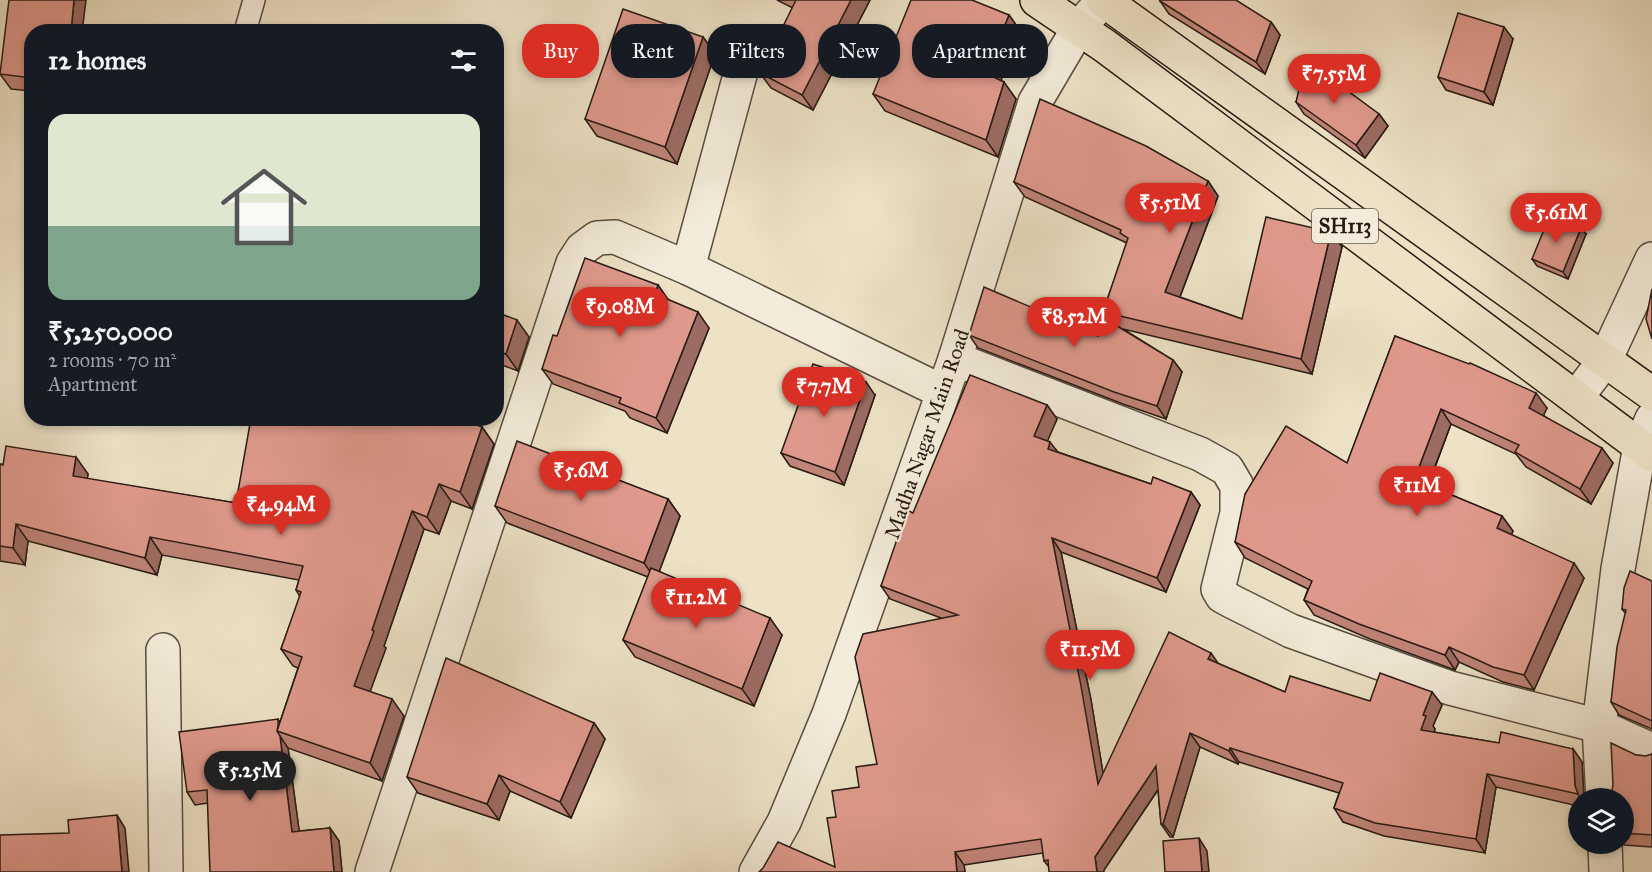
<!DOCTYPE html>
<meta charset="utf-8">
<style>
:root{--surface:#171b24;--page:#242831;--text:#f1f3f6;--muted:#9ea1a6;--line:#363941;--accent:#d93025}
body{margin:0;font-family:"IM FELL Great Primer",serif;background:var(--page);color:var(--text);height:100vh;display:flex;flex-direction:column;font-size:22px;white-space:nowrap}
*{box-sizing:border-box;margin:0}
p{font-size:20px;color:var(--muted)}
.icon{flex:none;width:33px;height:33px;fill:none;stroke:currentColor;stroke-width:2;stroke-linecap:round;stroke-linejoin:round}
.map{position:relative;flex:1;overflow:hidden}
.details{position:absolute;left:24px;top:24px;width:480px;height:402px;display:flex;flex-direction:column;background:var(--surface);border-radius:24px;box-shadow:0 3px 9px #0003}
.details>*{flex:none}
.hud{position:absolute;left:522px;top:24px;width:570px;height:54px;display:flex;gap:12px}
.buttons{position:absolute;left:1568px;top:788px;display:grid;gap:12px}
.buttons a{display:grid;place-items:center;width:66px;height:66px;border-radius:50%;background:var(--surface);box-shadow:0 3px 9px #0003;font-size:30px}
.price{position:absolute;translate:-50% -51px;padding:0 14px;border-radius:21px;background:var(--accent);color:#fff;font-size:20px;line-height:39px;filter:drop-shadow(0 2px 3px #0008)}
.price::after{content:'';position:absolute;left:50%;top:36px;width:18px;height:14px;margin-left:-9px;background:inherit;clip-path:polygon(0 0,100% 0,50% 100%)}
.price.selected{background:#222;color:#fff}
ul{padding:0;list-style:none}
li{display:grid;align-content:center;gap:12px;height:318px;padding:0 24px}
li+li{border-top:2px solid var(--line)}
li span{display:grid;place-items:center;height:186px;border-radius:18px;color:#555}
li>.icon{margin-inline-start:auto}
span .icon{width:108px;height:108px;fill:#fffc;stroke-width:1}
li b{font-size:26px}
h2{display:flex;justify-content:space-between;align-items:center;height:72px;padding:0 24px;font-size:26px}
.tag{padding:0 21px;border-radius:24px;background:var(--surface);box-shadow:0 3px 9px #0003;font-size:21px;line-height:54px}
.tag.selected{background:var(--accent);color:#fff}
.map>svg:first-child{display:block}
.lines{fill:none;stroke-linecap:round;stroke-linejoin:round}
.service-casing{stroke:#594c40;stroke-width:24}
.minor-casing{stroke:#594c40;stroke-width:36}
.tertiary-casing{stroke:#594c40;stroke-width:36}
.primary-casing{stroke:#281a14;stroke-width:36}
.service{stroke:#f3ecda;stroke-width:21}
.minor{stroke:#f3ecda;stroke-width:33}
.tertiary{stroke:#f3ecda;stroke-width:33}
.primary{stroke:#ede2c6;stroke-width:33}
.wall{fill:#c08478;stroke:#281a14;stroke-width:1.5}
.shaded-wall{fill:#9c6b62;stroke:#281a14;stroke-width:1.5}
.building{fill:#df998c;stroke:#281a14;stroke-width:1.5}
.labels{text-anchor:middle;stroke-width:4.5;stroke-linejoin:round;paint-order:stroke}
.shield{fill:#f3ecda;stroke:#65594f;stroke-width:1.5}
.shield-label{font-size:20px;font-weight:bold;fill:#281a14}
.street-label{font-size:21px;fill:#281a14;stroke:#f3ecda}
</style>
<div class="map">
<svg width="1652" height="872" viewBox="0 0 1652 872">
<rect width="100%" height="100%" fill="#ede2c6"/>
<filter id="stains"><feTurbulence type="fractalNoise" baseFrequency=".00333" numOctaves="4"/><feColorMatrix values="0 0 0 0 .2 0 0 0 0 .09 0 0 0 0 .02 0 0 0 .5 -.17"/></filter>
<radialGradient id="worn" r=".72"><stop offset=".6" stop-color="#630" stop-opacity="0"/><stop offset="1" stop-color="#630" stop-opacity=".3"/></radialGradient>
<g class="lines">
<!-- service casing -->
<g class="service-casing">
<polyline id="service" points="245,32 254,0"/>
</g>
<!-- minor casing -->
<g class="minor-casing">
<g id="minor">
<polyline points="688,268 747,49"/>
<polyline points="955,359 1200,454 1227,469 1237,486 1237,513 1218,589 1222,596 1233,602 1291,631 1450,688 1599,726 1652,750"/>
<polyline points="163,650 166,872"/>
<polyline points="1603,798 1599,726 1618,569 1640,446"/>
<polyline points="1605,843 1606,872"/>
<polyline points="372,872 573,263 582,249 597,238 615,237 688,268 943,392"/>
</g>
</g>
<!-- tertiary casing -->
<g class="tertiary-casing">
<g id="tertiary">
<polyline points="1576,398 1605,360 1652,259"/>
<polyline points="1640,446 1652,419"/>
<polyline points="756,872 784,822 829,714 955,359 1035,102 1078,29 1103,0"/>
</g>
</g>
<!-- primary casing -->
<g class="primary-casing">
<g id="primary">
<polyline points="1037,0 1105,46 1652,455"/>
<polyline points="1103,0 1652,394"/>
</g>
</g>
<!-- service -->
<use href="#service" class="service"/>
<!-- minor -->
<use href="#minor" class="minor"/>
<!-- tertiary -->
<use href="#tertiary" class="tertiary"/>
<!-- primary -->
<use href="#primary" class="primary"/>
</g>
<!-- wall -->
<g class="wall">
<polygon points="777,0 870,0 813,110 771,88 760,73 793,8"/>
<polygon points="1160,1 1271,22 1280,35 1265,74 1169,14"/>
<polygon points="1009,15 1021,32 1001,80 1016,99 998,157 885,111 873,94"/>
<polygon points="32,32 32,91 11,89 0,74"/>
<polygon points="703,37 715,54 677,164 597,136 585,119"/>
<polygon points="1513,39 1493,105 1446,90 1438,77"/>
<polygon points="1296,102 1379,114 1388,126 1365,158 1304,114"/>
<polygon points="1208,181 1218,196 1180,297 1242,319 1342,247 1312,374 1123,329 1173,360 1182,372 1166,419 1123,404 978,348 969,335 1098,336 1109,321 1103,312 1127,243 1025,197 1014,182"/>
<polygon points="1586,234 1568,279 1537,266 1532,259"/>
<polygon points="658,285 667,299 709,328 667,433 630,418 625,411 553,384 542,369 557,336"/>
<polygon points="496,312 529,337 518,371 499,364 496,371"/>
<polygon points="1395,336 1547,408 1543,415 1613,463 1591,504 1526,467 1516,454 1451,424 1430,481 1437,489 1502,516 1513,531 1511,535 1584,578 1534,690 1503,682 1459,662 1455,670 1370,639 1314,615 1304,600 1308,589 1245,558 1235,542 1347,463"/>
<polygon points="875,395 844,485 790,466 781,453"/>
<polygon points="1047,405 1057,419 1047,441 1058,452 1151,484 1191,492 1200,505 1166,592 1061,552 1091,700 1103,773 1219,664 1285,692 1370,701 1432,692 1442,705 1433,726 1435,729 1434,732 1499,743 1573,749 1582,762 1584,798 1578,798 1578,806 1496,787 1485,853 1384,836 1343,822 1334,808 1339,793 1239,762 1238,764 1200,747 1173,837 1170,837 1161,824 1158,790 1104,870 1049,867 1044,861 1043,853 964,865 965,872 759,872 835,867 836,817 877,764 941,618 890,599 881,586 913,513"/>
<polygon points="479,426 482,427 494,444 472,509 451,501 439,534 424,529 384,646 386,648 370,691 404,716 382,781 288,748 299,831 330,828 339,841 342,872 208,803 195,805 187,792 278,719 280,722 298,668 293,666 281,649 300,597 296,590 299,580 162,555 157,575 28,541 25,565 0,561 0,464 88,474 87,479 236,503"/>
<polygon points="668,499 680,516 659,572 782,635 754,706 635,657 623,640 648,577 507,523 495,506"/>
<polygon points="1652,581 1652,729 1619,715 1611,702 1626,614 1622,609"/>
<polygon points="594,723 605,739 571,818 510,791 499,820 418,793 407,777"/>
<polygon points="1652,754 1652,847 1624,845 1623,843 1623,798 1611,795 1636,755 1646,756"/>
</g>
<!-- shaded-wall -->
<g class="shaded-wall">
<polygon points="74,0 86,0 82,32 71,32"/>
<polygon points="851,0 870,0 813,110 802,95"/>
<polygon points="1009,15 1021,32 997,90 985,73"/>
<polygon points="1271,22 1280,35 1265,74 1256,62"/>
<polygon points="1504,27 1513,39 1493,105 1484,92"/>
<polygon points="703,37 715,54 677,164 665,147"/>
<polygon points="1004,82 1016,99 998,157 986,140"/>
<polygon points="1379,114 1388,126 1365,158 1356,145"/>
<polygon points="1208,181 1218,196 1176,307 1165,292"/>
<polygon points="1581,228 1586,234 1568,279 1563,272"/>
<polygon points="1331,232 1342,247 1312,374 1301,359"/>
<polygon points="658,285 669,301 655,294"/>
<polygon points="698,312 709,328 667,433 656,418"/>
<polygon points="517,320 529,337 518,371 506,354"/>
<polygon points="1173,360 1182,372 1166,419 1157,406"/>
<polygon points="496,361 499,364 496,371"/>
<polygon points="866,382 875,395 844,485 835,472"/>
<polygon points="1536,393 1547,408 1540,423 1529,408"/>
<polygon points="1047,405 1057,419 1044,449 1034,436"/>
<polygon points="1441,409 1451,424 1426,490 1416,475"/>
<polygon points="464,418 481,418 475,437 463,420"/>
<polygon points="482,427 494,444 472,509 460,492"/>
<polygon points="1050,442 1060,455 1048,449"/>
<polygon points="1602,448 1613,463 1591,504 1580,489"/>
<polygon points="76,457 88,474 85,494 73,476"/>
<polygon points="439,484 451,501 439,534 427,517"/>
<polygon points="1191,492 1200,505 1166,592 1157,578"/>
<polygon points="668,499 680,516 656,580 644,563"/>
<polygon points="412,511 424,529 384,646 386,648 366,703 354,686 372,630"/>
<polygon points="1502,516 1513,531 1508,543 1497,528"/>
<polygon points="16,524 28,541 25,565 13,548"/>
<polygon points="150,537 162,555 157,575 145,558"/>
<polygon points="1052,538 1061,552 1091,700 1107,797 1098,784"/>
<polygon points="1574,563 1584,578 1534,690 1524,675"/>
<polygon points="770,618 782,635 754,706 742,689"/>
<polygon points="1449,647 1459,662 1455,670 1445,655"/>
<polygon points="1211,653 1220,666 1208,659"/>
<polygon points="1432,692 1442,705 1433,726 1435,729 1430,743 1421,730 1423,715"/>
<polygon points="392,699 404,716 382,781 370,763"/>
<polygon points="594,723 605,739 571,818 560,802"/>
<polygon points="1190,733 1200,747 1173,837 1163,824"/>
<polygon points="280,736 288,748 301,844 292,832"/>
<polygon points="1230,748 1239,762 1238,764 1229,751"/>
<polygon points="1573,749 1582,762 1584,798 1580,798 1578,794 1575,786"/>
<polygon points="1156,766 1165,779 1104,870 1104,872 1097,872 1095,857"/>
<polygon points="1487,774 1496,787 1485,853 1476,839"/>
<polygon points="499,775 510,791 499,820 487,804"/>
<polygon points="117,815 125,828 129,872 122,872"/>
<polygon points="330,828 339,841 342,872 334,872"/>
<polygon points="1199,838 1207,851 1209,872 1202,872"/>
<polygon points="955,852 964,865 965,872 957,872"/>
</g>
<!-- building -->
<g class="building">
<polygon points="9,0 74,0 71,32 32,32 32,78 0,74"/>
<polygon points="796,0 851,0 802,95 760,73"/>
<polygon points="911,0 972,0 1009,15 985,73 1004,82 986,140 873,94"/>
<polygon points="1161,0 1236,0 1271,22 1256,62 1160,1"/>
<polygon points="623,9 703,37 665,147 585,119"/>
<polygon points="1458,13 1504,27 1484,92 1438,77"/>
<polygon points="1306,60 1379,114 1356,145 1296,102"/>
<polygon points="1040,99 1146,146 1208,181 1165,292 1242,319 1266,217 1331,232 1301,359 1103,312 1128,238 1120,233 1121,230 1014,182"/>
<polygon points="1550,215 1581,228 1563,272 1532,259"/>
<polygon points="585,258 658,285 655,294 698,312 656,418 619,403 621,398 542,369 553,335 557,336"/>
<polygon points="984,287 1098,336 1104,318 1173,360 1157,406 1114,392 969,335"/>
<polygon points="1652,289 1652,339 1646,319"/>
<polygon points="496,312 517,320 506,354 496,351"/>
<polygon points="1395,336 1469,364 1470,363 1536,393 1529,408 1602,448 1580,489 1515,452 1519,445 1441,409 1416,475 1432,482 1430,486 1502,516 1497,528 1574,563 1524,675 1493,667 1449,647 1445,655 1359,624 1304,600 1312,581 1235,542 1245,494 1286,426 1347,463"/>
<polygon points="813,364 866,382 835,472 781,453"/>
<polygon points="970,375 1047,405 1034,436 1050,442 1048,449 1151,484 1153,477 1191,492 1157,578 1052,538 1081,686 1098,784 1169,632 1211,653 1208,659 1285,692 1290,676 1370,701 1380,673 1432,692 1423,715 1426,716 1421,730 1499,743 1501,732 1573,749 1575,786 1578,794 1487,774 1476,839 1375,823 1334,808 1343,783 1230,748 1229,751 1190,733 1163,824 1161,824 1156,766 1095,857 1097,872 1049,872 1048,860 1044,861 1041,839 955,852 957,872 759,872 763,868 778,842 835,867 827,818 836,817 832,791 859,787 856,767 877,764 855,657 863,634 958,615 881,586 907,510 913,513"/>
<polygon points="251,418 464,418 463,420 482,427 460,492 439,484 427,517 412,511 372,630 374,631 354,686 392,699 370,763 277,731 302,657 281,649 301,592 296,590 303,566 150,537 145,558 16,524 13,548 0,546 0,464 3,465 6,446 76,457 73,476 236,503"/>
<polygon points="517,441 668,499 644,563 495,506"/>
<polygon points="651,568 770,618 742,689 623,640"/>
<polygon points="1630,571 1652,581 1652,721 1611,702 1617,647 1626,610 1622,609 1624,588"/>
<polygon points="446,658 594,723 560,802 499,775 487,804 407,777"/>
<polygon points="278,719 278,726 277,731 280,736 292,832 330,828 334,872 210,872 207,790 187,792 179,732"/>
<polygon points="1611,743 1636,755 1646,756 1652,754 1652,835 1623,833 1623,798 1608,798 1611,795 1613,785"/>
<polygon points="117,815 122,872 0,872 0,835 69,833 68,820"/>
<polygon points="1199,838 1202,872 1165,872 1163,841"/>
</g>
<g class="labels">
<!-- shield labels -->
<rect class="shield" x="1312" y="209" width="66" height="34" rx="4.5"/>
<g class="shield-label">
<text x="1345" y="233">SH113</text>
</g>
<!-- street labels -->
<g class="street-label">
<text transform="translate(927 434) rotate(-71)" y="7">Madha Nagar Main Road</text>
</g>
</g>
<rect width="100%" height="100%" filter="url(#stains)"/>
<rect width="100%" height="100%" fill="url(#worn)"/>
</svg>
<div class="buttons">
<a><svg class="icon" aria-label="layers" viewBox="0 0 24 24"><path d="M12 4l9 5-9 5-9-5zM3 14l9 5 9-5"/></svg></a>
</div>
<b class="price" style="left:1334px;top:105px">₹7.55M</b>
<b class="price" style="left:1170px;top:234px">₹5.51M</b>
<b class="price" style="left:1556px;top:244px">₹5.61M</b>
<b class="price" style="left:620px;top:338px">₹9.08M</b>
<b class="price" style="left:1074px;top:348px">₹8.52M</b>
<b class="price" style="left:824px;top:418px">₹7.7M</b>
<b class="price" style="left:581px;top:502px">₹5.6M</b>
<b class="price" style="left:1417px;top:517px">₹11M</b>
<b class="price" style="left:281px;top:536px">₹4.94M</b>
<b class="price" style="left:696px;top:629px">₹11.2M</b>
<b class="price" style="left:1090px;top:681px">₹11.5M</b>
<b class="price selected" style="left:250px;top:802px">₹5.25M</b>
<div class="hud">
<a class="tag selected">Buy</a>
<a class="tag">Rent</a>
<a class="tag">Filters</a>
<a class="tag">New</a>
<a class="tag">Apartment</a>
</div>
<section class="details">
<h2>12 homes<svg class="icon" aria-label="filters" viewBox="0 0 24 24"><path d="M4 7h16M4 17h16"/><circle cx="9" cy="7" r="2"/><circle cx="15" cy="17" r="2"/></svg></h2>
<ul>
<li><span style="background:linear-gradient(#dfe7d0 60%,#7fa58c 0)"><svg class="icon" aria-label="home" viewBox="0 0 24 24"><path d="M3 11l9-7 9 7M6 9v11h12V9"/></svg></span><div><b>₹5,250,000</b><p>2 rooms · 70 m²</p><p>Apartment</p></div></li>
</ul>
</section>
</div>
